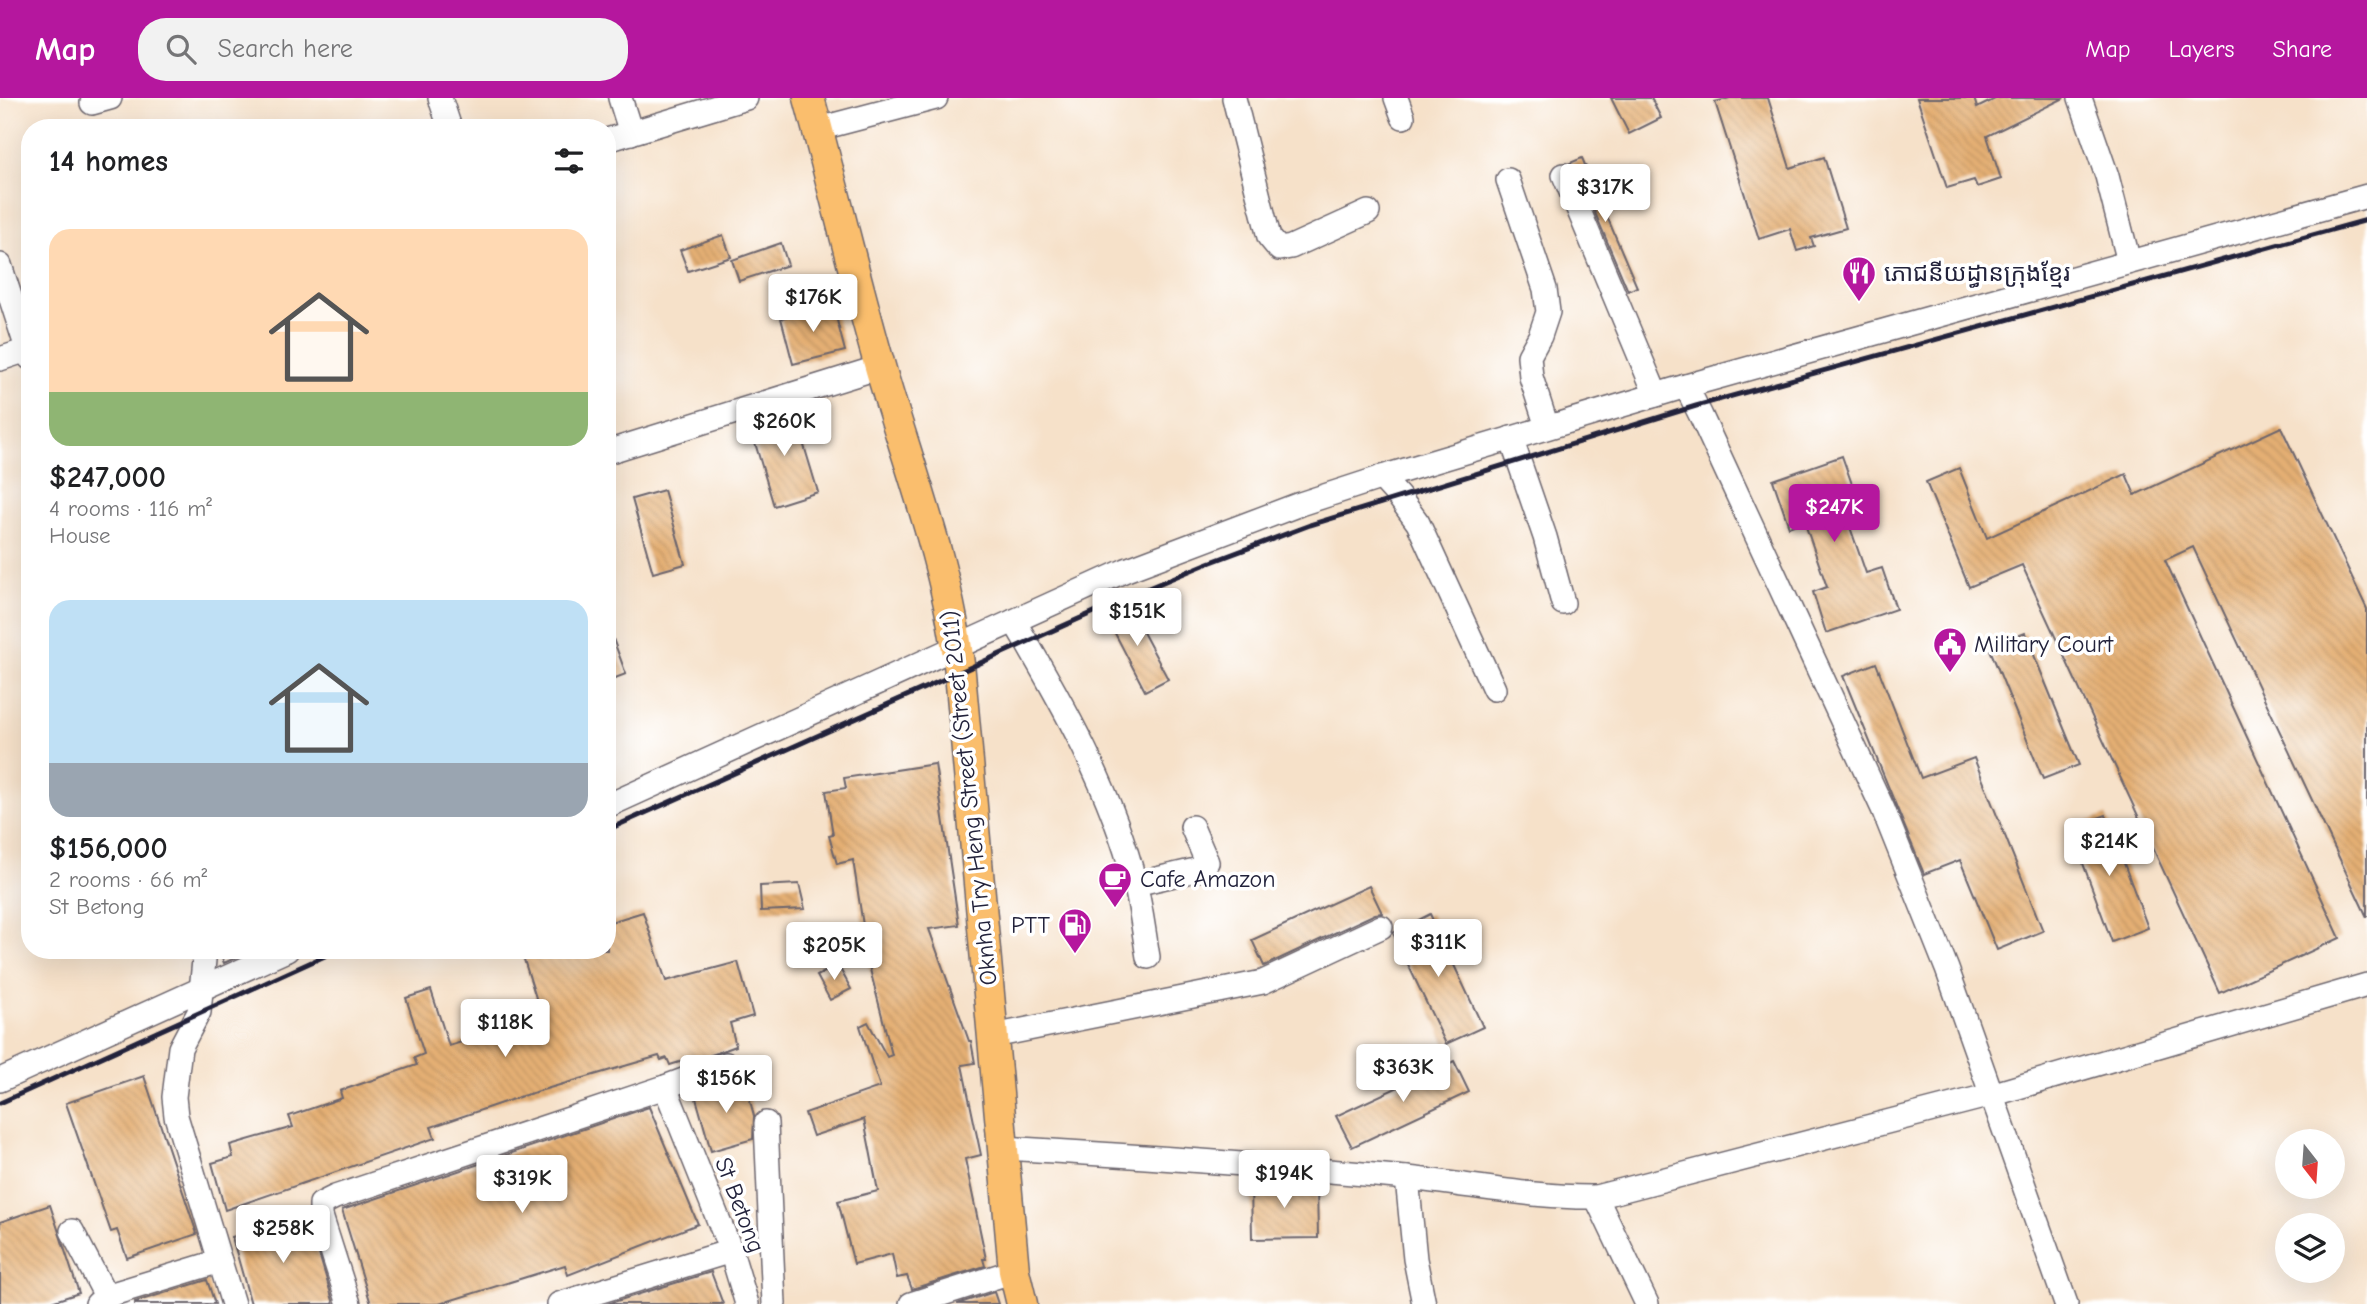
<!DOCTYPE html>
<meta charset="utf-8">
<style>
:root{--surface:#fff;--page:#f2f2f2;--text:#202124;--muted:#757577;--accent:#b5179e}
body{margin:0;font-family:"Comic Neue","Noto Sans Khmer",sans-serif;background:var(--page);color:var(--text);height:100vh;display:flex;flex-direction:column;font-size:26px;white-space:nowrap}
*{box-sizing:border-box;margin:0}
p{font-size:23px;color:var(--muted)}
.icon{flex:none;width:38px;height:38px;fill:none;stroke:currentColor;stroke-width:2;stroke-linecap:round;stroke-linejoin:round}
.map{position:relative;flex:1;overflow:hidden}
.details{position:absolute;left:21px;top:21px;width:595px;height:840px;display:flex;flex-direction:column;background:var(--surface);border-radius:28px;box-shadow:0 7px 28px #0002}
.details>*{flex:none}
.needle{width:46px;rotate:163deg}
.buttons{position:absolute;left:2275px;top:1031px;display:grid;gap:14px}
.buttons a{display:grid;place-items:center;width:70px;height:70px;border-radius:50%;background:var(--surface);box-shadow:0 7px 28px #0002;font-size:35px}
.price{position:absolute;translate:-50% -60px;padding:0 16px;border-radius:7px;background:#fff;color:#222;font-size:23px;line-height:46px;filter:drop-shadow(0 2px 4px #0008)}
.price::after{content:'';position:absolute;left:50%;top:42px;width:21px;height:16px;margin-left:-10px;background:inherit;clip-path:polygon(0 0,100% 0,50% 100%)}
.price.current{background:var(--accent);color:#fff}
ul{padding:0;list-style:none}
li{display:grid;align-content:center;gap:14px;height:371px;padding:0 28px}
li span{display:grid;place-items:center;height:217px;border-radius:21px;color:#555}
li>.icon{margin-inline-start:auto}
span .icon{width:126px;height:126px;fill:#fffc;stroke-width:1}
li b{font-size:30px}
h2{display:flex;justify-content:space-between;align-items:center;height:84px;padding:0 28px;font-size:30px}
header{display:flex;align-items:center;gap:42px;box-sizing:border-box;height:98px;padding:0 35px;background:var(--accent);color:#fff}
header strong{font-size:33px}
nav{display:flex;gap:38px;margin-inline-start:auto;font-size:24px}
.search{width:490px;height:63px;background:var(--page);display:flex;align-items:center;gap:18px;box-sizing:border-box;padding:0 24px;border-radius:28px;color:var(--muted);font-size:26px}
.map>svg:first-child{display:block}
.building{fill:url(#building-back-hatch)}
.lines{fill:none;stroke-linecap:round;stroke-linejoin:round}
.minor-casing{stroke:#6c656d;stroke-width:26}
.major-casing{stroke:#6c656d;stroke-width:33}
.minor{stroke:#fff;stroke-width:23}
.major{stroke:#fabe6d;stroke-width:30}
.rail{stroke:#22223b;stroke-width:5}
.labels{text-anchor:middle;stroke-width:7;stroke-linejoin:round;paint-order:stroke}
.poi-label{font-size:24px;fill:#22223b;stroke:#fff;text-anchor:start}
.street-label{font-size:24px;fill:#22223b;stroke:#fff}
</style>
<header>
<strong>Map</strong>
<div class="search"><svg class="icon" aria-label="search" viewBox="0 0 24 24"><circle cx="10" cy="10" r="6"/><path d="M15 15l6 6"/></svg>Search here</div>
<nav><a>Map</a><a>Layers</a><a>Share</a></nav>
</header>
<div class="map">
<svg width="2367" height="1206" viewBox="0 0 2367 1206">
<defs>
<pattern id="building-back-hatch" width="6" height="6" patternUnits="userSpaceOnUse" patternTransform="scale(1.75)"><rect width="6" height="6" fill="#e4af73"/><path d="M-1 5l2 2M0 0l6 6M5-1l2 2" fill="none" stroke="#c39664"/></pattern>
</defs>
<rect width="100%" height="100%" fill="#fff"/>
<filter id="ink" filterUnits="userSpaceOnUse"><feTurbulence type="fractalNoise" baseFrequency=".0143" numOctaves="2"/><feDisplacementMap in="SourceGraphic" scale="14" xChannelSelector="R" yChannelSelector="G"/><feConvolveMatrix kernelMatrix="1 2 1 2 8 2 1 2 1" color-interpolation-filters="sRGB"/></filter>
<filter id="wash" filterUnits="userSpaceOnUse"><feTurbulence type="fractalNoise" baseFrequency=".00686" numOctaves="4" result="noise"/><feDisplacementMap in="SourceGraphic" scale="28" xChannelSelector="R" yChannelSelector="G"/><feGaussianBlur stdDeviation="1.57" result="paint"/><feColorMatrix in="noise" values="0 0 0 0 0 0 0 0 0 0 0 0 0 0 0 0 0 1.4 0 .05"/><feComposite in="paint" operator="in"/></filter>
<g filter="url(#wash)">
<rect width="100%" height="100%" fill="#f6e1c9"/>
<g id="blocks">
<!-- building -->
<g class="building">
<polygon points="1611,0 1651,0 1661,20 1629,36"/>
<polygon points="1730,0 1768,0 1790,70 1824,59 1846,130 1811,140 1814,148 1797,153 1790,131 1759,141 1715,4"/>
<polygon points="1917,0 1974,0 1977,10 1997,0 2064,0 1987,38 2001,81 1977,89 1974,82 1947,90"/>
<polygon points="1582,60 1637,189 1628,193 1577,72 1570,65"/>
<polygon points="723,137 731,159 688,173 680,152"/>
<polygon points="781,145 788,167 739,183 732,162"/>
<polygon points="833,207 845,253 793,266 781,220"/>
<polygon points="793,311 818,394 774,408 749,325"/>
<polygon points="2281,329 2367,511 2367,819 2193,449 2165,462 2340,840 2220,895 2022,467 1969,489 1926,384 1959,370 1987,440 2126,376 2135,397"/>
<polygon points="1842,358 1858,403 1843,409 1866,475 1882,470 1896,511 1826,535 1813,494 1827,489 1804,423 1789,429 1773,382"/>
<polygon points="664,392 685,466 653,475 632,401"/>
<polygon points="1128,506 1168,581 1145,593 1106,518"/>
<polygon points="607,530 609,530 626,576 607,583"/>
<polygon points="2025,535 2079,667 2043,681 1989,549"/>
<polygon points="1876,565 1921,680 1974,660 2043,833 1997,852 1960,762 1924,776 1843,578"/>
<polygon points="935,666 959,827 929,831 969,943 971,943 975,965 962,967 981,1057 965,1061 986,1161 983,1161 985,1168 912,1191 907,1178 897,1180 892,1156 854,1166 838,1103 878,1093 864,1021 813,1038 805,1015 880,989 860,928 868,924 887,959 892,957 864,848 866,847 853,762 837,766 829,738 833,737 826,693 846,690 844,680"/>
<polygon points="2106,717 2148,830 2112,844 2070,730"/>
<polygon points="799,786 805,811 761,813 760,788"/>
<polygon points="1369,788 1382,815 1375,816 1264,868 1252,842"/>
<polygon points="643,814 666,883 738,864 753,918 730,925 736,948 687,966 686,962 670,967 667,960 661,962 659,958 522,998 431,1029 435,1040 225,1112 212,1065 233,1059 230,1047 293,1029 289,1018 342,1000 340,993 417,967 414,960 424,956 406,900 431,892 449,948 542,919 521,852 607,852 607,825"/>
<polygon points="1430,816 1483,929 1446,946 1393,835"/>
<polygon points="218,852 253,852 224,865"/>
<polygon points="838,867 851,891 830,902 817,878"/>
<polygon points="1454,963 1469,994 1352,1049 1336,1018"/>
<polygon points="144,978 197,1136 127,1160 117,1132 111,1134 66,1005"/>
<polygon points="730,980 734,995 747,991 754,1018 753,1041 711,1053 694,993"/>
<polygon points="649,1009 698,1126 568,1177 565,1167 439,1206 371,1206 342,1112"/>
<polygon points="1251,1082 1317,1086 1318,1140 1252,1141"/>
<polygon points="50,1107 79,1195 45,1206 0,1206 0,1124"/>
<polygon points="307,1116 334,1206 251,1206 232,1139"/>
<polygon points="711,1174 723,1206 607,1206"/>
<polygon points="207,1182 215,1206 135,1206 135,1204"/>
<polygon points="994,1194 998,1206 957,1206"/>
</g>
</g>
</g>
<g filter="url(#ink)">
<use href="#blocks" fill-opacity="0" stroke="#6c656d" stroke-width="2"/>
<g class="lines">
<!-- minor casing -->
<g class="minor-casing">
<g id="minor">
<polyline points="440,0 450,30"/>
<polyline points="620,0 631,35"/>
<polyline points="1234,0 1269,139 1279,151 1291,149 1368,114"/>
<polyline points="1396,0 1403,19"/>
<polyline points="2080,0 2107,78 2129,164"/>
<polyline points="92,5 110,0"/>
<polyline points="818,31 936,0"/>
<polyline points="607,42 746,0"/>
<polyline points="1564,77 1656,297"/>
<polyline points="1508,82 1545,191 1548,214 1540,238 1529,258 1531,279 1547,329"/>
<polyline points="0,167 30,260"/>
<polyline points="0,261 27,252"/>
<polyline points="1686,288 1701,318 1883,711 1947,871 2066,1206"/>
<polyline points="1511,340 1545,439 1563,505"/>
<polyline points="607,354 880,269"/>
<polyline points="1381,379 1399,399 1418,425 1494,591"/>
<path d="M1014 523C1063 606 1111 691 1135 785 1141 809 1144 835 1148 859"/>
<polyline points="607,708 1126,472 1300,406 1392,376 1686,288 2367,98"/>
<polyline points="1135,786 1200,771 1207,764 1192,729"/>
<polyline points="203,852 204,862 199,914 180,950 174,999 176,1018 233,1206"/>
<polyline points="993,938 1263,884 1381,829"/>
<polyline points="0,982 287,852"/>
<polyline points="665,989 731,1153 747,1206"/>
<polyline points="766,1025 774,1206"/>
<path d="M1004 1050C1138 1058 1272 1067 1406 1080 1469 1086 1533 1100 1596 1099L1991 997 2367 887"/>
<polyline points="1407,1080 1415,1161 1424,1206"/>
<polyline points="1596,1099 1647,1206"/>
<polyline points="72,1133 106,1198"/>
<polyline points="97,1206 106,1198 220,1163"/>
<polyline points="349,1206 321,1118 321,1106 335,1099 665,989 726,966"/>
<polyline points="559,1206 731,1153"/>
<polyline points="911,1206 1014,1173"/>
</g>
</g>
<!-- major casing -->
<g class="major-casing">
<path id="major" d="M809 0C834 91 855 182 881 272 910 372 949 471 960 575L1014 1173 1022 1206"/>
</g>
<!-- minor -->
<use href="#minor" class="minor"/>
<!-- major -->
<use href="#major" class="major"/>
<!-- rail -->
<g class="rail">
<polyline points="607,732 1139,494 1206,466 1310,427 1696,308 2367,122"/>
<polyline points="0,1005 338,852"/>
</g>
</g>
</g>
<!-- icons -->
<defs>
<g id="restaurant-pin" transform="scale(1.75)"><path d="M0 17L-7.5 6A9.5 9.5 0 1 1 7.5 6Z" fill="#b5179e" stroke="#fff"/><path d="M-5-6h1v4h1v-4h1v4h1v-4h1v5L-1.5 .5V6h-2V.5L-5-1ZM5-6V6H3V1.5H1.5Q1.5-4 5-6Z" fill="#fff"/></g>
<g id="civic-pin" transform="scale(1.75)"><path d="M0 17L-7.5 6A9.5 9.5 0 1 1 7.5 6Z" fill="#b5179e" stroke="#fff"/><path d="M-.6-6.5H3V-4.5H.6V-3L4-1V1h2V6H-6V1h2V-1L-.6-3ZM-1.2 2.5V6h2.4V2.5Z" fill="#fff"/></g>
<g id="cafe-pin" transform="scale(1.75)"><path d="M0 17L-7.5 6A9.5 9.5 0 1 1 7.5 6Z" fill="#b5179e" stroke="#fff"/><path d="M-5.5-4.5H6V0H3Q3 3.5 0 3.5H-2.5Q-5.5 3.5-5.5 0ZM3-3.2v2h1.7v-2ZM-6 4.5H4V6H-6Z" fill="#fff"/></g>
<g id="fuel-pin" transform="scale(1.75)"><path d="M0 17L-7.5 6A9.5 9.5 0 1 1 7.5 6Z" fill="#b5179e" stroke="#fff"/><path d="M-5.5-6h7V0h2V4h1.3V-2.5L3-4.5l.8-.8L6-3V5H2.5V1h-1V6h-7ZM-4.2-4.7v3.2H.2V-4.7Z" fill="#fff"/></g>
</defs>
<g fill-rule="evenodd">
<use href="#restaurant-pin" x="1859" y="175"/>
<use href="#civic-pin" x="1950" y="546"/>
<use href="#cafe-pin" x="1115" y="781"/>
<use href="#fuel-pin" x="1075" y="827"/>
</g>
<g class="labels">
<!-- poi labels -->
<g class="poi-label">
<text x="1884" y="183">ភោជនីយដ្ធានក្រុងខ្មែរ</text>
<text x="1974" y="554">Military Court</text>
<text x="1140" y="789">Cafe Amazon</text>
<text x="1050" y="835" text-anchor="end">PTT</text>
</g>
<!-- street labels -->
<g class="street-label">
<text transform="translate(969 700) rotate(-96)" y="8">Oknha Try Heng Street (Street 2011)</text>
<text transform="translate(740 1107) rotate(69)" y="8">St Betong</text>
</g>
</g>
</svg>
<div class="buttons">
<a><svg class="needle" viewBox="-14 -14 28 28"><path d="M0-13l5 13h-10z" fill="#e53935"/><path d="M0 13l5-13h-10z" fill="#757577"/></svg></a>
<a><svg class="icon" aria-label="layers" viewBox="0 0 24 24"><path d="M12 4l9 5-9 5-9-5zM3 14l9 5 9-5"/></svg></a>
</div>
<b class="price" style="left:1605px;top:126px">$317K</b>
<b class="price" style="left:813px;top:236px">$176K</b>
<b class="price" style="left:784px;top:360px">$260K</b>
<b class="price current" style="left:1834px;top:446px">$247K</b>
<b class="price" style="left:1137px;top:550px">$151K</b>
<b class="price" style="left:2109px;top:780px">$214K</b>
<b class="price" style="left:1438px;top:881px">$311K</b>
<b class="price" style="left:834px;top:884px">$205K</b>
<b class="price" style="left:505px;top:961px">$118K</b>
<b class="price" style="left:1403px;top:1006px">$363K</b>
<b class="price" style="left:726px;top:1017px">$156K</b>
<b class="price" style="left:1284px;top:1112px">$194K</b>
<b class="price" style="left:522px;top:1117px">$319K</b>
<b class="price" style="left:283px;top:1167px">$258K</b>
<section class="details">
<h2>14 homes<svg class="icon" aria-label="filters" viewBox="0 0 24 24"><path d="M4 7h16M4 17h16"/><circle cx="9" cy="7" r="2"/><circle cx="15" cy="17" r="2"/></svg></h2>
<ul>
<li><span style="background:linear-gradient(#ffd9b3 75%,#8fb573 0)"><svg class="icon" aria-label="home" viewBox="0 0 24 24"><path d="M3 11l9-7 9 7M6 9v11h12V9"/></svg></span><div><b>$247,000</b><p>4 rooms · 116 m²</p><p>House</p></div></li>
<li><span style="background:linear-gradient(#bfe0f5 75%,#9aa5b1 0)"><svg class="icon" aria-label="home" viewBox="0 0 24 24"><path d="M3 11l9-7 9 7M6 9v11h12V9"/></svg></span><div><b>$156,000</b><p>2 rooms · 66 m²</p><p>St Betong</p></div></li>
</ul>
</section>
</div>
